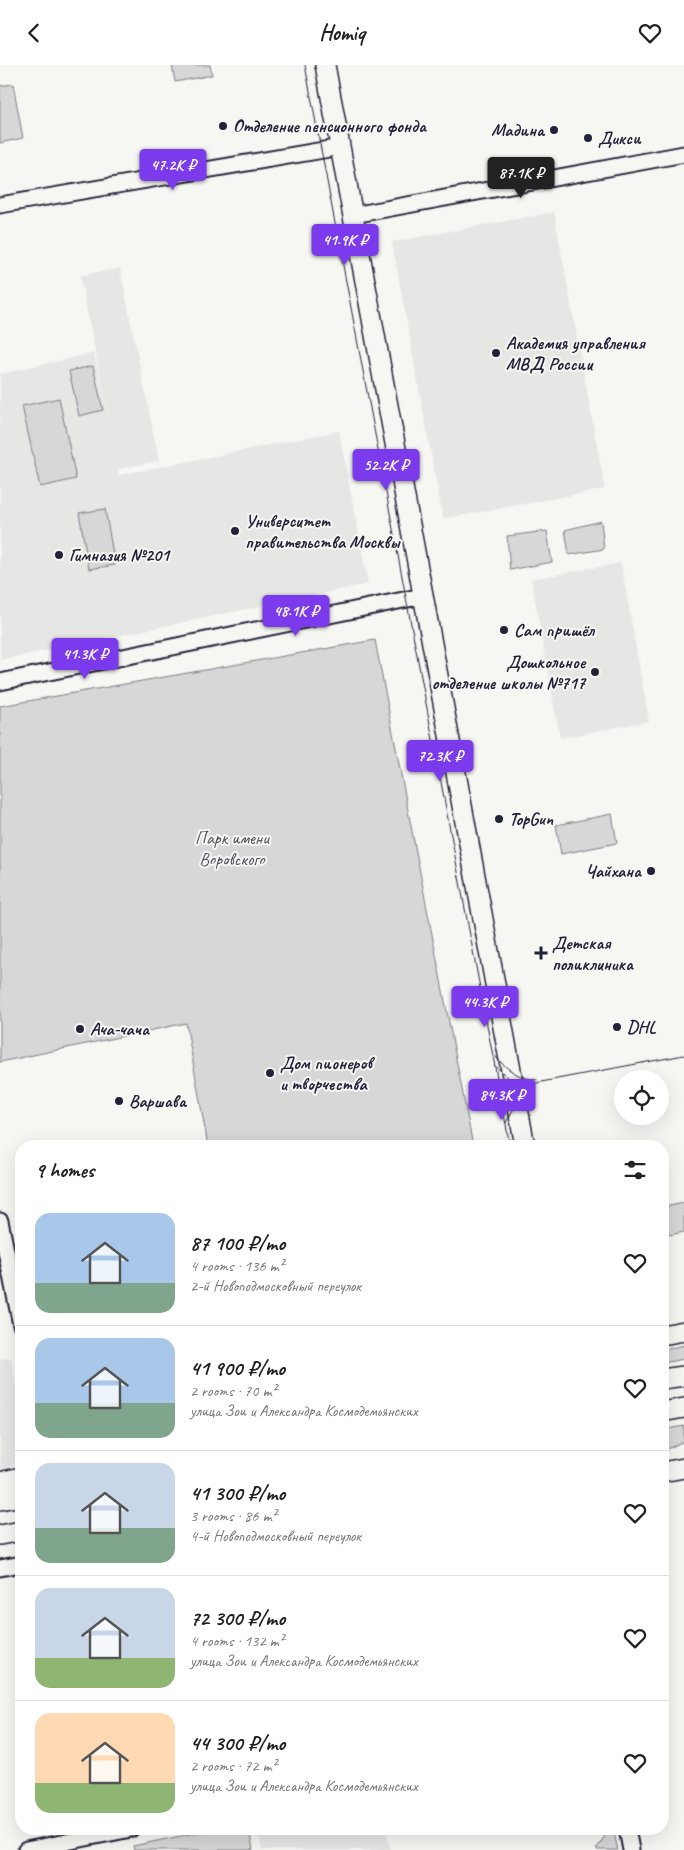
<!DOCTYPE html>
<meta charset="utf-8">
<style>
:root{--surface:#fff;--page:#f2f2f2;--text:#202124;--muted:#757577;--line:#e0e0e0;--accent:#7c3aed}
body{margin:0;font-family:Caveat,sans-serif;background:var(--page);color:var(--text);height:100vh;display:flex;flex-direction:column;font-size:19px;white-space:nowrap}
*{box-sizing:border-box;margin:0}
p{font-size:16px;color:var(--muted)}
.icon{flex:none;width:28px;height:28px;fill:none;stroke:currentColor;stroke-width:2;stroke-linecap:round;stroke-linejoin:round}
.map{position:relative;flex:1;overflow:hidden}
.drawer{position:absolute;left:15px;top:1075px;width:654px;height:695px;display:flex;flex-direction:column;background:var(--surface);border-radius:20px;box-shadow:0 5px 20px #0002}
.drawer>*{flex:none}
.tools{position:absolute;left:614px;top:1005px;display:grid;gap:10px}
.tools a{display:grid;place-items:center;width:55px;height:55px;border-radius:50%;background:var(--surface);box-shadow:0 5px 20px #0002;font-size:25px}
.price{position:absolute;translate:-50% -42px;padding:0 11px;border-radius:5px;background:var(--accent);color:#fff;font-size:16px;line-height:32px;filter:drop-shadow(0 1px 2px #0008)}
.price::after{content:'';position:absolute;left:50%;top:30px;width:15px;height:11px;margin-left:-8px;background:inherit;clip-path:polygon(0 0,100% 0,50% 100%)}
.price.selected{background:#222;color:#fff}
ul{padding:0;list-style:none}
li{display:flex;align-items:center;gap:15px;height:125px;padding:0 20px}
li+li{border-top:1px solid var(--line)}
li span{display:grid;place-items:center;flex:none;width:140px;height:100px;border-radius:15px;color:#555}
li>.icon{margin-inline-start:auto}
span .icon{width:60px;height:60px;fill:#fffc;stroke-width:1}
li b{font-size:21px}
h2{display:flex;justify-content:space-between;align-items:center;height:60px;padding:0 20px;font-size:21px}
header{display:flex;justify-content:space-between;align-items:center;height:65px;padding:0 20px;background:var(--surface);font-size:22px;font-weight:700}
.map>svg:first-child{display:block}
.built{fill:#e6e6e4}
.green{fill:#d7d7d7;stroke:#7c7c89}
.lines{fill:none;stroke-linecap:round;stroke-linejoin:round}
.minor-casing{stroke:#22223b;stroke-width:19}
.major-casing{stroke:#22223b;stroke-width:22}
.minor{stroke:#f6f6f2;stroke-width:15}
.major{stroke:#f6f6f2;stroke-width:19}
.tram{stroke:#22223b;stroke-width:1}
.poi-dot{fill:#22223b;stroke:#f6f6f2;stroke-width:2}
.labels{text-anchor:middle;stroke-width:4;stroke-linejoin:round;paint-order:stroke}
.poi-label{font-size:18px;font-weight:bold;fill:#22223b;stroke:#f6f6f2;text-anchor:start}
.park-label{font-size:18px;fill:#4f4f62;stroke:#f6f6f2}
</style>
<header><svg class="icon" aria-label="back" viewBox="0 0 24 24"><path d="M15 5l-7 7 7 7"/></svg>Homiq<svg class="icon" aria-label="heart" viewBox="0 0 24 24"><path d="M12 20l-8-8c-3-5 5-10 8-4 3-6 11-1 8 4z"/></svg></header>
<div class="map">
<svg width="684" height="1785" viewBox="0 0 684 1785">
<rect width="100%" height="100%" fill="#f6f6f2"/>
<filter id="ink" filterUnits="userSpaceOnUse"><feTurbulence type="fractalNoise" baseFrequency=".02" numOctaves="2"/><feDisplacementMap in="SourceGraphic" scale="10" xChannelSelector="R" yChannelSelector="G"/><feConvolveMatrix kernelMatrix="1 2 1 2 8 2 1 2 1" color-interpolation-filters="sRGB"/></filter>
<g filter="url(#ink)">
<!-- built -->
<g class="built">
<polygon points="554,147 605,424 443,454 392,177"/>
<polygon points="120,203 159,396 118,404 119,410 339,366 368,519 0,595 0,309 94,288 111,365 80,211"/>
<polygon points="621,498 649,656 560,673 531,514"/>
<polygon points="11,1293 21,1347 21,1388 15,1399 0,1406 0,1294"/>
<polygon points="258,1764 386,1764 391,1785 262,1785"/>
</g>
<!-- green -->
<g class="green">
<polygon points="172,0 210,0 212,10 175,17"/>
<polygon points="13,19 23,73 0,78 0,21"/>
<polygon points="93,301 103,345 79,351 69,306"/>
<polygon points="59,333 76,414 40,422 22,341"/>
<polygon points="105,444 115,500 89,504 79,448"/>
<polygon points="601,456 604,484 569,490 565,465"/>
<polygon points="547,466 552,497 510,505 507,471"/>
<polygon points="375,575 473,1081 208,1081 186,958 0,997 0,641"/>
<polygon points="612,749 617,778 561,789 556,760"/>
<polygon points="684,1138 684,1167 669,1170 664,1142"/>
<polygon points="684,1280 684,1294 663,1298 663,1285"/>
<polygon points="684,1361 684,1376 663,1386 663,1365"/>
<polygon points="214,1764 249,1764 253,1785 134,1785 133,1781"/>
<polygon points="609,1764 613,1764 618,1785 596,1785"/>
</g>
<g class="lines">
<!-- minor casing -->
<g class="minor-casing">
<g id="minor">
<polyline points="0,140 341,82"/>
<polyline points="353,150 684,89"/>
<polyline points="0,617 423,531"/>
<polyline points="0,1156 21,1260"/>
<polyline points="0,1503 21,1499"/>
<polyline points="627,1764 631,1785"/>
<polyline points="26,1785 131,1764"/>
</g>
</g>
<!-- major casing -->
<g class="major-casing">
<g id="major">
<polyline points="325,0 525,1081"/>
<polyline points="662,1270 684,1266"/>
<polyline points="662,1314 684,1311"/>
<polyline points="662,1347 684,1343"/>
<polyline points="662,1407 684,1403"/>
<polyline points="0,1417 21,1412"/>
<polyline points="0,1435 21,1431"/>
<polyline points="0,1470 21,1466"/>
</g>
</g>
<!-- minor -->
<use href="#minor" class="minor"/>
<!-- major -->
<use href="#major" class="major"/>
<!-- tram -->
<g class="tram">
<polyline points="305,0 510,1081"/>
<path d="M495 991C506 1004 520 1014 537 1015"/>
<polyline points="495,1001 512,1016 533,1023"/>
<polyline points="506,1058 522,1028 536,1018 684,990"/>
</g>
</g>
</g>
<!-- markers -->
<g class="poi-dot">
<circle cx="223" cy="61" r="5"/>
<circle cx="554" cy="65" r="5"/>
<circle cx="588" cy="73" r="5"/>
<circle cx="496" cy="288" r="5"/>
<circle cx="235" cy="466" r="5"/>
<circle cx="59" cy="490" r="5"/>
<circle cx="504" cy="565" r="5"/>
<circle cx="595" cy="607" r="5"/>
<circle cx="499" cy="754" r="5"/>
<circle cx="651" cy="806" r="5"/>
<path d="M538.5 880.5h5v5h5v5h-5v5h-5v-5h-5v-5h5z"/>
<circle cx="617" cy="962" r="5"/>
<circle cx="80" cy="964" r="5"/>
<circle cx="270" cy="1008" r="5"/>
<circle cx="119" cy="1036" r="5"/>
</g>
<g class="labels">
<!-- poi labels -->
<g class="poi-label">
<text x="233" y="67">Отделение пенсионного фонда</text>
<text x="544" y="71" text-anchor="end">Мадина</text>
<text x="598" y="79">Дикси</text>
<text x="506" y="284">Академия управления<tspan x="506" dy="21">МВД России</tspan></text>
<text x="245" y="462">Университет<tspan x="245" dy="21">правительства Москвы</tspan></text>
<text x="69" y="496">Гимназия №201</text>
<text x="514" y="571">Сам пришёл</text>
<text x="585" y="603" text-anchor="end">Дошкольное<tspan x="585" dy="21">отделение школы №717</tspan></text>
<text x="509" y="760">TopGun</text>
<text x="641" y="812" text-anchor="end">Чайхана</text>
<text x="552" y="884">Детская<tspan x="552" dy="21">поликлиника</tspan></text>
<text x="627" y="968">DHL</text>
<text x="90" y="970">Ача-чача</text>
<text x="280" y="1004">Дом пионеров<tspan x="280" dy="21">и творчества</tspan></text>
<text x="129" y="1042">Варшава</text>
</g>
<!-- park labels -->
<g class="park-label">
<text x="232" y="779">Парк имени<tspan x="232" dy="21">Воровского</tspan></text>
</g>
</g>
</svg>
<div class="tools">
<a><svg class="icon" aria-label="locate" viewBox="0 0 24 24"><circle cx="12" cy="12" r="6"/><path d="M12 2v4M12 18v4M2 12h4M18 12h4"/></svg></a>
</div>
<b class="price" style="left:173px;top:126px">47.2K ₽</b>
<b class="price selected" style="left:521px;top:134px">87.1K ₽</b>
<b class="price" style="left:345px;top:201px">41.9K ₽</b>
<b class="price" style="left:386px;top:426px">52.2K ₽</b>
<b class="price" style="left:296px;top:572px">48.1K ₽</b>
<b class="price" style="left:85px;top:615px">41.3K ₽</b>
<b class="price" style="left:440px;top:717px">72.3K ₽</b>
<b class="price" style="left:485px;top:963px">44.3K ₽</b>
<b class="price" style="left:502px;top:1056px">84.3K ₽</b>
<section class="drawer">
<h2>9 homes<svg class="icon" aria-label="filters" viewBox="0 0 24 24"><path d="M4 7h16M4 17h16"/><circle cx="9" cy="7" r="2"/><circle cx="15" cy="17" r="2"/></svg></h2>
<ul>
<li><span style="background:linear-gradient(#a9c7e8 70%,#7fa58c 0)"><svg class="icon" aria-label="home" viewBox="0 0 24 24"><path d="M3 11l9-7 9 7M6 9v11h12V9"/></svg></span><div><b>87 100 ₽/mo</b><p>4 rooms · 136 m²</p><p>2-й Новоподмосковный переулок</p></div><svg class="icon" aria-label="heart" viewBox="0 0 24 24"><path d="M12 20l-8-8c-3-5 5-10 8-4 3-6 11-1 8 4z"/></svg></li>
<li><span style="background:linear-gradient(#a9c7e8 65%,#7fa58c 0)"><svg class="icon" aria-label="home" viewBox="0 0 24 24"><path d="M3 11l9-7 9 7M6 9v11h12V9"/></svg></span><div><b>41 900 ₽/mo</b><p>2 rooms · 70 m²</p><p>улица Зои и Александра Космодемьянских</p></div><svg class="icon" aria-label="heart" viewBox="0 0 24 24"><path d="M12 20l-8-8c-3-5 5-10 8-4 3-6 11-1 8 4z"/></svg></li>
<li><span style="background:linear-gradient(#c9d6e8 65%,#7fa58c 0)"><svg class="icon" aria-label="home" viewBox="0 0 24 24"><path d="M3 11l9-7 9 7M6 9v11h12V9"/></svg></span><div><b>41 300 ₽/mo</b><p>3 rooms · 86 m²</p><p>4-й Новоподмосковный переулок</p></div><svg class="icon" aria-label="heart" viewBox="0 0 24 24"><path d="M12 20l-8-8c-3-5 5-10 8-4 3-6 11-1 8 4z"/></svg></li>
<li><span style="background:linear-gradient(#c9d6e8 70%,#8fb573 0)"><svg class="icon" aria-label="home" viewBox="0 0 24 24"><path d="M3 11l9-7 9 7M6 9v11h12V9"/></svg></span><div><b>72 300 ₽/mo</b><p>4 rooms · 132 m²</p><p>улица Зои и Александра Космодемьянских</p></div><svg class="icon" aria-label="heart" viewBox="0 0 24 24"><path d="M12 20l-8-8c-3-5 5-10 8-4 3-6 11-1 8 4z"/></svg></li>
<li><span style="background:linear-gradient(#ffd9b3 70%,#8fb573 0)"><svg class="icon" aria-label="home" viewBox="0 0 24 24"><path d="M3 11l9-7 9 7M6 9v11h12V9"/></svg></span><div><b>44 300 ₽/mo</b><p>2 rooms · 72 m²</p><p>улица Зои и Александра Космодемьянских</p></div><svg class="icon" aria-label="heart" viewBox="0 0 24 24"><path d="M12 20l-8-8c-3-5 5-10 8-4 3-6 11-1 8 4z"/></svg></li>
</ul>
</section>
</div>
